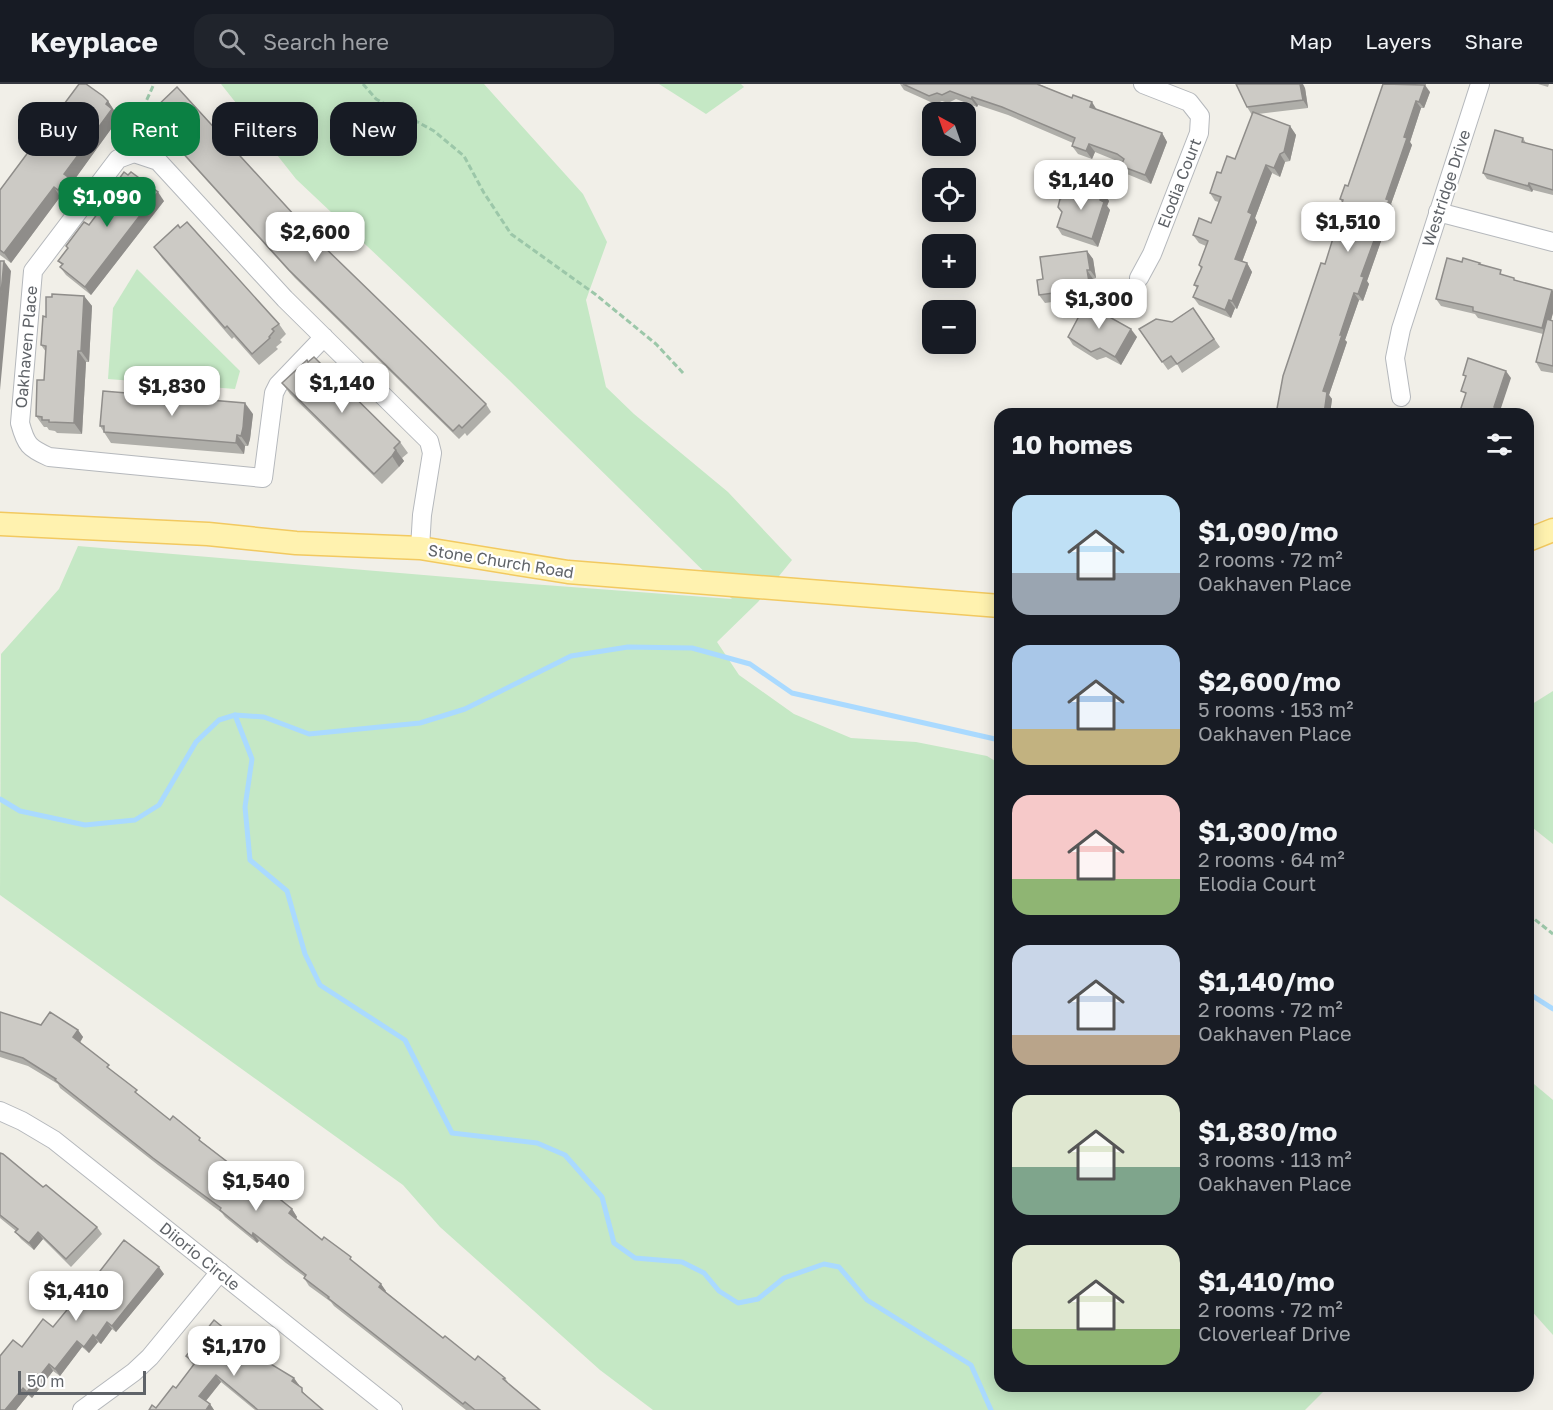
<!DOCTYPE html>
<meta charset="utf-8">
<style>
:root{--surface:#171b24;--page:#20242c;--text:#f1f3f6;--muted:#9ea1a6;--line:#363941;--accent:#0b8043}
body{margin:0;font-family:"Golos Text",sans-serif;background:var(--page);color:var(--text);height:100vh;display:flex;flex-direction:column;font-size:22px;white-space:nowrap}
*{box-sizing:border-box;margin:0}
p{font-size:20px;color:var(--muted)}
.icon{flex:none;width:33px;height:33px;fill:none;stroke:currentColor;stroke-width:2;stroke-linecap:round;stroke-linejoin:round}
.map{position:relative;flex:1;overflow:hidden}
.side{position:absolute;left:994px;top:324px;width:540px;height:984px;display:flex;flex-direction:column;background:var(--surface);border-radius:18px;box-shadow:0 3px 15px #0003}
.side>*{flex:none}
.guide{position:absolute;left:18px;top:18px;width:570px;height:54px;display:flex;gap:12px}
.needle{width:39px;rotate:320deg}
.controls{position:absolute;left:922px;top:18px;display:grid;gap:12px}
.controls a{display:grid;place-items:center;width:54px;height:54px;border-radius:12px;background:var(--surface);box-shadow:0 3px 15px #0003;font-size:30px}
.scale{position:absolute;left:18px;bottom:15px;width:128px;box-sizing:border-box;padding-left:6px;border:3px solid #5f6368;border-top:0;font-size:16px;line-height:21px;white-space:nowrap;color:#5f6368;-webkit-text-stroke:4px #fff;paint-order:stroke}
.price{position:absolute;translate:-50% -51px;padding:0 14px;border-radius:12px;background:#fff;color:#222;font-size:20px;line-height:39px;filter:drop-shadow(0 2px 3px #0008)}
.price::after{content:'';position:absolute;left:50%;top:36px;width:18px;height:14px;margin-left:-9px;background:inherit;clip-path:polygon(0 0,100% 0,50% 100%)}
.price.active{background:var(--accent);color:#fff}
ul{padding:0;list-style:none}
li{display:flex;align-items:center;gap:18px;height:150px;padding:0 18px}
li span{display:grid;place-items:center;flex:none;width:168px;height:120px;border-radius:18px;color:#555}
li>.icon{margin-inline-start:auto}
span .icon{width:72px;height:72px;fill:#fffc;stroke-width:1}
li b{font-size:26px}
h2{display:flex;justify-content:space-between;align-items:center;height:72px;padding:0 18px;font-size:26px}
.tag{padding:0 21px;border-radius:18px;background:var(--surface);box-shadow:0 3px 15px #0003;font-size:21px;line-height:54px}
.tag.active{background:var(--accent);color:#fff}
header{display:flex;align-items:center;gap:36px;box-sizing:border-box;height:84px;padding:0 30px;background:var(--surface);border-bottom:2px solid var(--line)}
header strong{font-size:28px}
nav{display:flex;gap:33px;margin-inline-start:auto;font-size:21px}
.search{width:420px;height:54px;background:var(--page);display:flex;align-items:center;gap:15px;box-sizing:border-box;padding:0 21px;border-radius:18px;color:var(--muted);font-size:22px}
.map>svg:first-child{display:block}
.green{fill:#c5e8c5}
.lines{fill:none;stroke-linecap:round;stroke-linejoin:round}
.stream{stroke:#aadaff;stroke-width:5}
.minor-casing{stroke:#b5b8bc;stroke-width:20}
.major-casing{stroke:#f2c960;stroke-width:25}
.path{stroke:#9cc7a9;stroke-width:3;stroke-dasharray:6 3;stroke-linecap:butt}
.minor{stroke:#fff;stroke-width:18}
.major{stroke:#fff2af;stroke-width:22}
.wall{fill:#afaea9}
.shaded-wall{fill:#8f8d8a}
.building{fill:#cccac5;stroke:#8f8d8a;stroke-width:1.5}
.labels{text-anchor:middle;stroke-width:4.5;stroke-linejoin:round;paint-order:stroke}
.street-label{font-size:16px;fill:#5f6368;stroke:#fff}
</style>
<header>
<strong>Keyplace</strong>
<div class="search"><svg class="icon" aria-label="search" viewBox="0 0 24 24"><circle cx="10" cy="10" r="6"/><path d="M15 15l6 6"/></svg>Search here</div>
<nav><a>Map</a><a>Layers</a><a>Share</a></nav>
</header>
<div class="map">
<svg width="1553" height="1326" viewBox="0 0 1553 1326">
<rect width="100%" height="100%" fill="#f1efe8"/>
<!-- green -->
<g class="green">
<polygon points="221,0 484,0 583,110 607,158 586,216 606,303 634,330 728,408 792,476 758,518 717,558 739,591 794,630 851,654 916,658 987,672 1000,680 1000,1302 1329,1302 1305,1326 653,1326 600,1286 440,1143 403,1101 0,811 1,570 59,505 78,462 531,500 732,515 509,296 296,95"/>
<polygon points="659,0 741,0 744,3 706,30"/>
<polygon points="137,185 240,287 235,305 108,295 113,224"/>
<polygon points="1553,607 1553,760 1528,740 1529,622"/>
<polygon points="1528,995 1553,1016 1553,1251 1529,1224"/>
</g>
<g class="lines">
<!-- stream -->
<g class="stream">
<polyline points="235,631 252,675 245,723 250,776 287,807 305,870 320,901 405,956 452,1049 537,1059 565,1071 602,1113 614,1159 635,1174 682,1178 704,1189 719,1207 738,1219 758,1215 784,1194 824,1180 839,1183 867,1216 971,1281 991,1326"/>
<polyline points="0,715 20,727 85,741 135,736 159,721 196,658 219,636 235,631 264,633 309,650 420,639 465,625 571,572 628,563 692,564 750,580 792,609 995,655 1000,660"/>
<polyline points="1528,909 1553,925"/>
</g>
<!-- minor casing -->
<g class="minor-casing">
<g id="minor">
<polyline points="1438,128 1553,158"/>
<polyline points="1139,194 1152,170 1199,49 1200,32 1189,18 1143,0"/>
<path d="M324 253 278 301 274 309 263 394 49 373C29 364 26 361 20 339L33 187 118 75 134 69 158 77 285 215 429 357 432 369 422 431 420 464"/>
<polyline points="1401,313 1395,274 1401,245 1480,0"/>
<polyline points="0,1027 22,1037 54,1056 393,1326"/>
<polyline points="82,1326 134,1288 150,1273 220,1188"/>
</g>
</g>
<!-- major casing -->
<g class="major-casing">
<g id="major">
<polyline points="0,440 208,450 296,459 420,464 568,488 1000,522"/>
<polyline points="1528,456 1553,446"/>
</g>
</g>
<!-- path -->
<g class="path">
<polyline points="363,0 376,15 434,47 464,72 484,109 511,150 595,210 656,260 684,290"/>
<polyline points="143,24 154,0"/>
<polyline points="1528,830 1553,850"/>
</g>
<!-- minor -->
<use href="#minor" class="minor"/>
<!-- major -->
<use href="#major" class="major"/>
</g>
<!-- wall -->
<g class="wall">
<polygon points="900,0 1039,0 1096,25 1162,49 1167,58 1151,100 1127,90 1121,82 1122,79 1095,68 1092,75 1078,70 1072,62 1073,59 1008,31 978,21 977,23 956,15 948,19 942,17 935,20 904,6"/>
<polygon points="1383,0 1430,8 1424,24 1421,24 1410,58 1412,61 1391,120 1393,123 1367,197 1369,200 1363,217 1359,216 1345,256 1347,258 1329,311 1332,315 1330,330 1276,330 1339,137 1337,134 1342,118 1340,115 1348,102"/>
<polygon points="1538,0 1549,0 1548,3"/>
<polygon points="1305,4 1308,24 1258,30 1290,42 1296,51 1290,77 1285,78 1280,93 1272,89 1255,134 1257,138 1242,178 1247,179 1252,188 1237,225 1235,224 1231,234 1199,221 1193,213 1197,204 1194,201 1201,185 1199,181 1206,162 1199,159 1193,151 1211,139 1219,118 1215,117 1210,109 1221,89 1235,75 1252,31 1247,23"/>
<polygon points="108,17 119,34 72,99 75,103 65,116 60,113 11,179 0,171 0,106"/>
<polygon points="153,26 317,156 486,320 491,328 467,352 465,349 459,355 295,194 179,66 177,68 154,43 148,35 155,29"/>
<polygon points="1523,54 1526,59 1553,66 1553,111 1533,106 1532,108 1487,95 1483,89"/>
<polygon points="113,103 164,117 91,211 66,191 60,183 62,181 58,177 68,165 66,162 89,141 115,106"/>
<polygon points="1103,109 1109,117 1107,122 1110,126 1098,163 1062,151 1057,143 1062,129 1058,123"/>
<polygon points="154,163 279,240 286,250 280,256 282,258 276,263 278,265 259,281 234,253 232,255 162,174"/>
<polygon points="1087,167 1093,175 1096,194 1093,195 1095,212 1045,219 1039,211 1043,195"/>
<polygon points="1462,178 1481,181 1516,197 1553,229 1551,236 1553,237 1553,289 1541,287 1536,278 1543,250 1478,234 1475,230 1441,222 1436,215"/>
<polygon points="84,212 92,222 89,278 86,278 82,350 57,349 55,347 49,346 47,343 44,343 36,332 44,296 46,268 41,261 46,233"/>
<polygon points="1193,224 1220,263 1182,289 1177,280 1168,286 1139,245 1172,238"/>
<polygon points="1112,233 1112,235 1137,253 1121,281 1106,273 1097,276 1073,261 1068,253"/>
<polygon points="282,299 400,358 408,369 402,374 404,377 399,383 382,400 290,310"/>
<polygon points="253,330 250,355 248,362 245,362 244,370 111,359 100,342"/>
<polygon points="0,928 41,941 78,946 83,953 80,959 142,1014 170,1036 206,1061 264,1106 292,1125 297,1133 296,1135 381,1200 386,1208 443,1254 475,1276 505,1294 509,1300 540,1326 466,1326 334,1222 331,1218 309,1202 304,1194 305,1193 286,1179 259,1157 257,1159 225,1133 222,1129 158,1081 60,1004 58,1000 28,982 0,973"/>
<polygon points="0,1069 43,1103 97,1143 102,1150 71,1183 43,1155 34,1166 21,1155 15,1148 16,1147 0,1134"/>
<polygon points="164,1190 116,1248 112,1245 101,1260 98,1258 89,1269 82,1263 60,1292 53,1287 32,1314 28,1311 16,1326 0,1326 22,1263 53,1243 90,1200"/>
<polygon points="186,1272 259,1273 299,1301 298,1302 307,1312 323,1326 255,1326 221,1298 206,1317 210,1320 214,1326 149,1326 156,1324 176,1304 193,1281"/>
</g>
<!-- shaded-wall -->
<g class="shaded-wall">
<polygon points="1300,0 1303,0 1305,4 1308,24 1303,16"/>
<polygon points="1425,1 1430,8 1424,24 1419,18"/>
<polygon points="972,13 978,21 977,23 971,15"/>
<polygon points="108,17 119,34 72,99 75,103 65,116 58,106 64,90"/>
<polygon points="1416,17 1421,24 1410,58 1412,61 1391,120 1393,123 1367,197 1369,200 1363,217 1358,210 1361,192"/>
<polygon points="1092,18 1097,26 1090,23"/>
<polygon points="1290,42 1296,51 1290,77 1284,68"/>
<polygon points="1162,49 1167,58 1151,100 1145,91"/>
<polygon points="1089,60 1095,68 1092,75 1086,67"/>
<polygon points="1280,70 1285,78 1280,93 1274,84"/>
<polygon points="1266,81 1272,89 1255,134 1257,138 1240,183 1235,175 1248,128"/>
<polygon points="1529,99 1533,106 1532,108 1528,102"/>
<polygon points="54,103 60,113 11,179 4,169"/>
<polygon points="158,108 164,117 91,211 85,203"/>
<polygon points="1103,109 1109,117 1107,122 1110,126 1098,163 1092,155 1100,116"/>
<polygon points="1087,167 1093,175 1096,194 1090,186"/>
<polygon points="4,177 11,187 0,306 0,220"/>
<polygon points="1247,179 1252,188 1237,225 1232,217"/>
<polygon points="1087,186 1093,195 1095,212 1090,204"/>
<polygon points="1552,206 1553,207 1553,229 1547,251 1542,244"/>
<polygon points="1354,209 1359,216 1345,256 1347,258 1329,311 1332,315 1330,330 1324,330 1323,307 1340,251"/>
<polygon points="84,212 92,222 89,278 81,267"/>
<polygon points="1229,216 1235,224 1231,234 1225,226"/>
<polygon points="1107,225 1112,233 1109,239 1104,230"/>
<polygon points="1131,245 1137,253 1121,281 1115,273"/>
<polygon points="78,267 86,278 82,350 74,339"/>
<polygon points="1506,287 1511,294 1499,330 1494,323"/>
<polygon points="245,319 253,330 250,355 248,362 241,352"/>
<polygon points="237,351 245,362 244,370 236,359"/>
<polygon points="396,366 404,377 399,383 392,372"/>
<polygon points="78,946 83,953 78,961 73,953"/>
<polygon points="292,1125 297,1133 294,1137 289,1129"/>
<polygon points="38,1148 43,1155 34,1166 29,1159"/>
<polygon points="253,1149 259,1157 257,1159 252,1152"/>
<polygon points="159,1183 164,1190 116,1248 112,1242"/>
<polygon points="381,1200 386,1207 384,1210 379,1203"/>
<polygon points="107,1238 112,1245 101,1260 96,1254"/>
<polygon points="93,1251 98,1258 89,1269 84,1263"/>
<polygon points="77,1257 82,1263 60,1292 55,1285"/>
<polygon points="49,1280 53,1287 32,1314 27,1308"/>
<polygon points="216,1291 221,1298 204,1319 199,1312"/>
<polygon points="294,1294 299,1301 297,1304 292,1297"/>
<polygon points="23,1304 28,1311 16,1326 5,1326"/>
<polygon points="210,1320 214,1326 206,1326"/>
</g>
<!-- building -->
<g class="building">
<polygon points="79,0 86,0 103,12 108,17 106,20 112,25 64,90 68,93 58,106 54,103 4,169 0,166 0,106"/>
<polygon points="903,0 1037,0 1072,14 1073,11 1092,18 1090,23 1162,49 1145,91 1121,82 1124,75 1117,70 1089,60 1086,67 1072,62 1075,54 1002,23 972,13 971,15 950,7 942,11 937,9 929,12"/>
<polygon points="1236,0 1300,0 1303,16 1247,23"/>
<polygon points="1383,0 1425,1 1419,18 1416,17 1404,53 1407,54 1386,115 1389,116 1361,192 1364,193 1358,210 1354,209 1340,251 1342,251 1323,307 1327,308 1324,330 1276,330 1283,292 1321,179 1325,180 1339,135 1337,134 1343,116 1340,115 1345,101 1348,102"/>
<polygon points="177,3 317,156 486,320 462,344 459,341 453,347 289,186 173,58 171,60 148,35 155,28 153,26"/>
<polygon points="1253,28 1290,42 1284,68 1280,70 1274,84 1266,81 1248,128 1252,130 1235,175 1247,179 1232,217 1229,216 1225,226 1193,213 1198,202 1194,201 1202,183 1199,181 1208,157 1193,151 1199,134 1211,139 1221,113 1210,109 1217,88 1221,89 1227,72 1235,75"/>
<polygon points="1495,46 1523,54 1522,58 1553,66 1553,106 1529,99 1528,102 1483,89"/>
<polygon points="124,88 128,91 131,88 158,108 85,203 60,183 63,180 58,177 68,164 66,162 84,138 89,141 116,105 113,103"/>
<polygon points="1075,99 1103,109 1100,116 1104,118 1092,155 1057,143 1062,128 1058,123 1060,115 1071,110"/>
<polygon points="187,138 279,240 272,245 274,247 269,253 270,254 252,270 227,242 225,244 154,163 178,141 180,144"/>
<polygon points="1087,167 1090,186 1087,186 1090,204 1039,211 1037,196 1043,195 1040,173"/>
<polygon points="1447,174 1462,178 1463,174 1480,179 1479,180 1501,186 1500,190 1514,194 1514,196 1552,206 1542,244 1473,227 1473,223 1436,215"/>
<polygon points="0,177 4,177 0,220"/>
<polygon points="52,210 84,212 81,267 78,267 74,339 49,338 49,336 42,336 42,333 36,332 37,296 44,296 46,262 41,261 43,232 46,233 46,213 52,213"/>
<polygon points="1088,215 1107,225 1104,230 1131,245 1115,273 1100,264 1091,268 1068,253"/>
<polygon points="1193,224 1214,255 1177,280 1171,272 1162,278 1139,245 1156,235 1172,238"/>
<polygon points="1547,235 1553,237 1553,282 1536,278"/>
<polygon points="314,273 400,358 394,364 396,366 392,372 374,390 282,299 307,276 308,278"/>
<polygon points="1468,274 1506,287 1494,323 1509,328 1508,330 1459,330 1466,309 1461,307 1466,292 1463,291"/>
<polygon points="103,307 245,319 243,344 241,352 237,351 236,359 104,348 104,342 100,342"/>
<polygon points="0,928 41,941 50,928 78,946 73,953 109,981 107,983 137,1006 135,1008 170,1036 173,1032 200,1054 199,1056 264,1106 266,1104 292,1125 289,1129 322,1156 324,1153 351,1173 350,1175 381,1200 379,1203 443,1254 445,1252 475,1276 478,1272 505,1294 503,1295 540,1326 475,1326 465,1318 463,1320 328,1214 329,1213 304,1194 306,1191 281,1171 253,1149 252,1152 220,1126 221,1124 153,1074 55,996 56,995 23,974 0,967"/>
<polygon points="0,1069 3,1070 43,1103 46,1101 97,1143 66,1175 38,1148 29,1159 15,1148 18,1145 0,1131"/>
<polygon points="124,1156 159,1183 112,1242 107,1238 96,1254 93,1251 84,1263 77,1257 55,1285 49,1280 27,1308 23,1304 5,1326 0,1326 0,1272 13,1256 22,1263 43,1235 53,1243 89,1199 90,1200"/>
<polygon points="214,1236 259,1273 294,1294 292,1297 302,1304 302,1308 323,1326 258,1326 216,1291 199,1312 210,1320 206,1326 149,1326 152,1321 156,1324 173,1302 176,1304 195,1279 186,1272"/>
</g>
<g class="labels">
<!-- street labels -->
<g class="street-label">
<text transform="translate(1179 99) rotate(-69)" y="6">Elodia Court</text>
<text transform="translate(1446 104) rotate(-72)" y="6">Westridge Drive</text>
<text transform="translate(26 263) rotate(-85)" y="6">Oakhaven Place</text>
<text transform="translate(501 477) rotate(9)" y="6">Stone Church Road</text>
<text transform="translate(200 1172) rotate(39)" y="6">Diiorio Circle</text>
</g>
</g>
</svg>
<div class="controls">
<a><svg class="needle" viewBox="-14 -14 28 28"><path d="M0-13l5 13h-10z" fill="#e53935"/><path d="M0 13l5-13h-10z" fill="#9ea1a6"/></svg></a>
<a><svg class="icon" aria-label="locate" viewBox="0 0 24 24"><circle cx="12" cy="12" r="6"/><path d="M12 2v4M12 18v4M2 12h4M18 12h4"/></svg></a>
<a>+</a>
<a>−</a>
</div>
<div class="scale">50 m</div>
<b class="price" style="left:1081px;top:127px">$1,140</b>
<b class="price active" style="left:107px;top:144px">$1,090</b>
<b class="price" style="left:1348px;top:169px">$1,510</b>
<b class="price" style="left:315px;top:179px">$2,600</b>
<b class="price" style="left:1099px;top:246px">$1,300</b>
<b class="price" style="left:342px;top:330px">$1,140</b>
<b class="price" style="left:172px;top:333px">$1,830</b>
<b class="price" style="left:256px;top:1128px">$1,540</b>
<b class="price" style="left:76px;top:1238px">$1,410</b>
<b class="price" style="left:234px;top:1293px">$1,170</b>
<div class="guide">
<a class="tag">Buy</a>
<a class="tag active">Rent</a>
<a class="tag">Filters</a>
<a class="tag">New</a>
</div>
<section class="side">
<h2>10 homes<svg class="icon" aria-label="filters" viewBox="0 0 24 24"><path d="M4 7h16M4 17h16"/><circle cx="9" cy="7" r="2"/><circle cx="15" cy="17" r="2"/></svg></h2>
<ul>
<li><span style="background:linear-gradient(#bfe0f5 65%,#9aa5b1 0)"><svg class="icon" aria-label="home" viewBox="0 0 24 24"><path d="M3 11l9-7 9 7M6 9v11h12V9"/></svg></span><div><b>$1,090/mo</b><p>2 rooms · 72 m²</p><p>Oakhaven Place</p></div></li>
<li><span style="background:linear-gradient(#a9c7e8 70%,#c2b280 0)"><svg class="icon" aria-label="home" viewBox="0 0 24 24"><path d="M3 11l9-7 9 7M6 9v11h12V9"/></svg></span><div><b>$2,600/mo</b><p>5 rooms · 153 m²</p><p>Oakhaven Place</p></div></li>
<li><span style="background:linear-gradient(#f6c9c9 70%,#8fb573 0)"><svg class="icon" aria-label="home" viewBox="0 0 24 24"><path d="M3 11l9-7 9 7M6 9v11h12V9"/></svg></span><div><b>$1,300/mo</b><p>2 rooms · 64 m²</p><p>Elodia Court</p></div></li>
<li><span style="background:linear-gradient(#c9d6e8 75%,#b9a48a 0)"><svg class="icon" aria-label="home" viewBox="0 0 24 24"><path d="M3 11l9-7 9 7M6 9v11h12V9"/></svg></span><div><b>$1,140/mo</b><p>2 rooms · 72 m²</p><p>Oakhaven Place</p></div></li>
<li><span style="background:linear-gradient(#dfe7d0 60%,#7fa58c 0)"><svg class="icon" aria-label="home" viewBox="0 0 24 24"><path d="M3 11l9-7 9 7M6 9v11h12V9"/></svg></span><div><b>$1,830/mo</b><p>3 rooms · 113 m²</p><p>Oakhaven Place</p></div></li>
<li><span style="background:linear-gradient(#dfe7d0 70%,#8fb573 0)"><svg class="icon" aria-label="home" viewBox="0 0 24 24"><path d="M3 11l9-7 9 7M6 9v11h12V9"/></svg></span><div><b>$1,410/mo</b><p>2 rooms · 72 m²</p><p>Cloverleaf Drive</p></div></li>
</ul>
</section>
</div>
